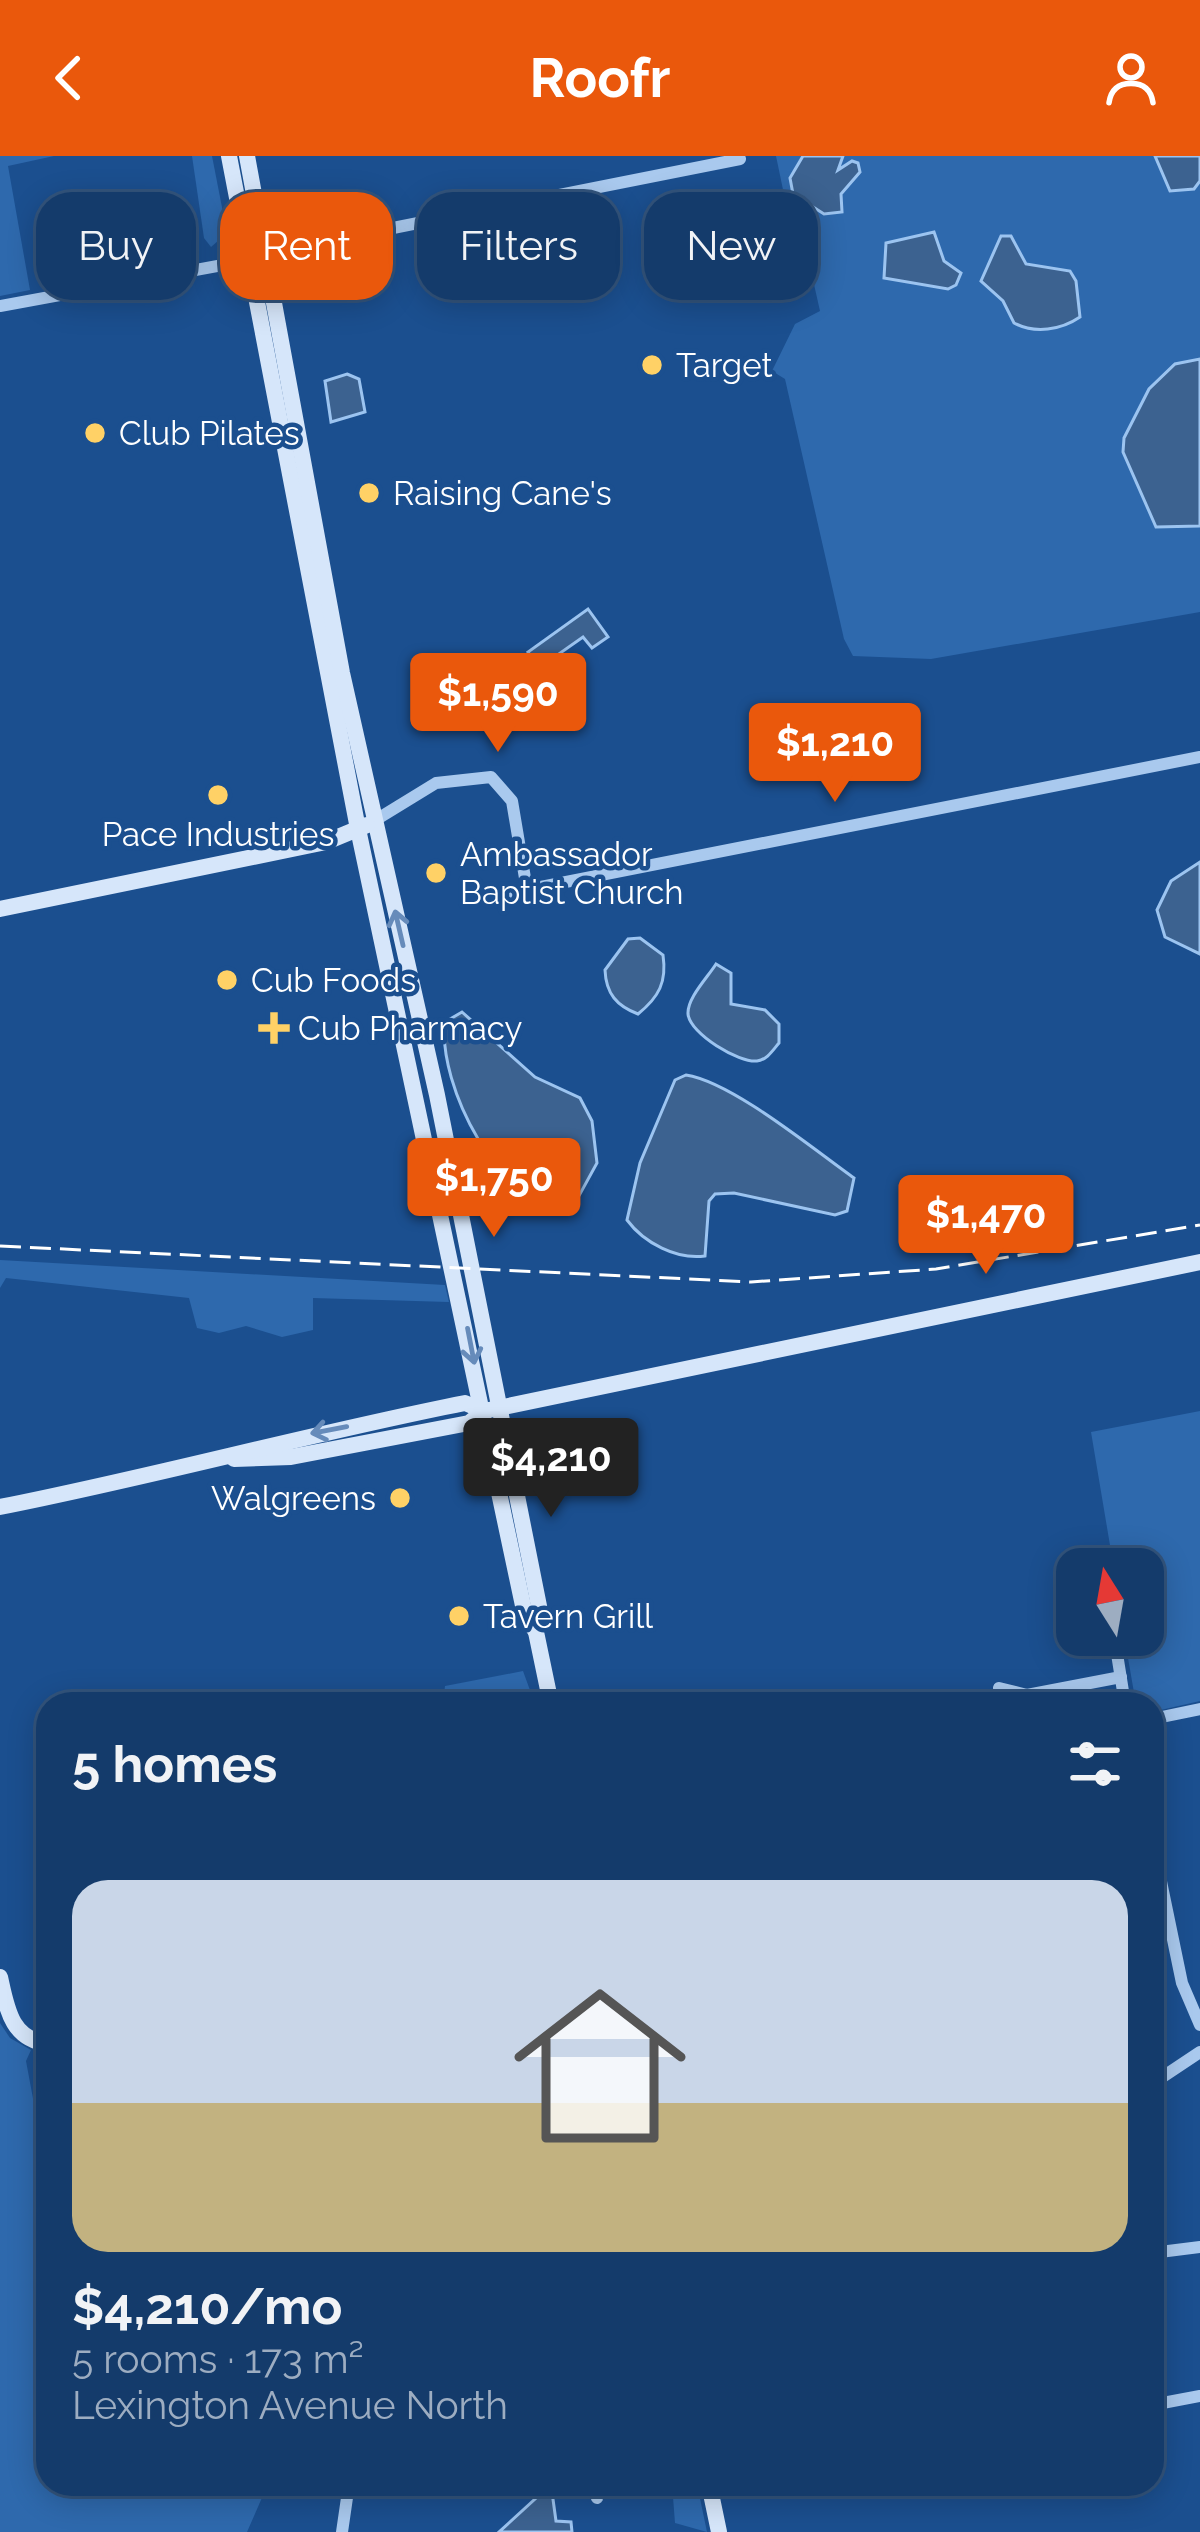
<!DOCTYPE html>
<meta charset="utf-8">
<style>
:root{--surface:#143b6b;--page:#214673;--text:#f1f3f6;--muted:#9dadc1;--line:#33557e;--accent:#ea580c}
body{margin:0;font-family:Raleway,sans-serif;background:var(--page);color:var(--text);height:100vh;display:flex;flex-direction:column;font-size:45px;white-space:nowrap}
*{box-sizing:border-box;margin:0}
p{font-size:39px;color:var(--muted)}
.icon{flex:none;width:66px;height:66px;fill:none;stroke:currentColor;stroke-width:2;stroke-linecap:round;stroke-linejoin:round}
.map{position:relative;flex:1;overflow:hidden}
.details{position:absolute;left:36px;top:1536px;width:1128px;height:804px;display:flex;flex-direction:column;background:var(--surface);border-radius:36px;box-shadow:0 6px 30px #0003,0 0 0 3px var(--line)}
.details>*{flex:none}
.guide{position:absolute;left:36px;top:36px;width:1128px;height:108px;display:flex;gap:24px}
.needle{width:78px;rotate:349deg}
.tools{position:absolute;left:1056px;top:1392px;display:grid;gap:24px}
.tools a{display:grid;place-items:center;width:108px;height:108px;border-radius:24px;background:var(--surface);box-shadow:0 6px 30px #0003,0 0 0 3px var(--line);font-size:60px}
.price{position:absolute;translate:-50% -102px;padding:0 27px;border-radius:12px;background:var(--accent);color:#fff;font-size:39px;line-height:78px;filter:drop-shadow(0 3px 6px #0008)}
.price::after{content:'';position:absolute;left:50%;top:72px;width:36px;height:27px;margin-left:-18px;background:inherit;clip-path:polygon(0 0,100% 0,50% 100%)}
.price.selected{background:#222;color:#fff}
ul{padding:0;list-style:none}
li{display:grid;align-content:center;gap:24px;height:636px;padding:0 36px}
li+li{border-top:3px solid var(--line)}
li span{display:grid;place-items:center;height:372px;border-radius:36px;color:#555}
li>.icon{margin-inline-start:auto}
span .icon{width:216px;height:216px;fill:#fffc;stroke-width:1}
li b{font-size:51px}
h2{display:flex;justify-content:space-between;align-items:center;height:144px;padding:0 36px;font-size:51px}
.tag{padding:0 42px;border-radius:36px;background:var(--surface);box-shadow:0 6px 30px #0003,0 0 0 3px var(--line);font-size:42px;line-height:108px}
.tag.selected{background:var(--accent);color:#fff}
header{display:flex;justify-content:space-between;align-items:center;height:156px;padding:0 36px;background:var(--accent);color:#fff;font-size:54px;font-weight:700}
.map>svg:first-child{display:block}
.green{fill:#2e69ad}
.water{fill:#3c6290;stroke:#9cc4f0;stroke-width:3}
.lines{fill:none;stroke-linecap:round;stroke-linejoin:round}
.street{stroke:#a9c9ee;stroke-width:12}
.secondary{stroke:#d6e6fa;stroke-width:16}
.rail{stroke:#fff;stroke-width:3;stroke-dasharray:21 9;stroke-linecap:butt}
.oneway{stroke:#668bba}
.poi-dot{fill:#ffd166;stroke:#1b4f8f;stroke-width:4.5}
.labels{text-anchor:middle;stroke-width:9;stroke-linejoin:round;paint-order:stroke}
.poi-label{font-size:33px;fill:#fff;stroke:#1b4f8f;text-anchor:start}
</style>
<header><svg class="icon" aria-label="back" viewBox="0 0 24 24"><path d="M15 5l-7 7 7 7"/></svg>Roofr<svg class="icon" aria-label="person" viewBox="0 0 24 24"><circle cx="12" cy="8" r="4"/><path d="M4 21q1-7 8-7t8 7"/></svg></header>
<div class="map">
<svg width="1200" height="2376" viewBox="0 0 1200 2376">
<rect width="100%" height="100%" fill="#1b4f8f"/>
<!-- green -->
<g class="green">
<polygon points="0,0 54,0 8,10 30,134 0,140"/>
<polygon points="192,0 212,0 227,77 211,91 204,82"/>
<polygon points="776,0 1200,0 1200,456 931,503 853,500 844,483 785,223 772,215 795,168 820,155 813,124 802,125"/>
<polygon points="0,1104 445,1129 449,1146 313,1142 313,1174 282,1181 246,1170 219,1177 197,1172 189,1142 6,1122 0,1132"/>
<polygon points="1200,1255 1200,1545 1152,1556 1152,1548 1136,1548 1124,1479 1143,1479 1143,1413 1114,1413 1091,1276"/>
<polygon points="523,1515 535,1548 482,1539 443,1548 445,1530"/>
<polygon points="0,1867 10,1882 31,1894 26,1905 48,2023 48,2328 268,2328 247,2376 0,2376"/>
<polygon points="672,2328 697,2328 707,2376 675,2367"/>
</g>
<!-- water -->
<g class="water">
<polygon points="803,0 843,0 838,14 852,5 858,7 860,16 841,38 842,56 824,58 793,38 790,22"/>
<polygon points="1155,0 1200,0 1200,25 1194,33 1170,35"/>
<polygon points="934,76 944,105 961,117 956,129 948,133 884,122 886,87"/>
<path d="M1001 80H1011L1026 108 1070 115 1076 125 1080 161C1061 174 1035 178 1014 167L1003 145 981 125Z"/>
<polygon points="1200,203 1200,370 1156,371 1123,296 1124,282 1149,233 1175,208"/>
<polygon points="347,218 359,223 365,256 331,266 325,225"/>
<polygon points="588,453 608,481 592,492 583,481 539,512 528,496"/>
<polygon points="1200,706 1200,798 1165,781 1157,754 1171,725"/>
<path d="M640 782 663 799C667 826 659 841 638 858 617 850 606 838 605 814L628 783Z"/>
<path d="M716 808 731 817V848L765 854 779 868V887C773 894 767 904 757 905 739 907 690 878 688 858 687 842 708 821 716 808Z"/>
<path d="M462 856 535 921 580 942 592 965 597 1007 569 1058C500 1051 437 929 445 866Z"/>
<path d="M686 919C732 926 813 993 854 1022L847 1055 835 1059 734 1037 715 1038 709 1045 705 1100C677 1104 644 1087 627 1064L640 1007 675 924Z"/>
<polygon points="546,2333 552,2336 556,2365 571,2366 572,2376 499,2376"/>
</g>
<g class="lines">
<!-- street -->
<g class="street">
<polyline points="388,73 740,3"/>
<path d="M0 150 266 101 372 72 388 73C359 93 299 114 266 101"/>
<polyline points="374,665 436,627 491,621 512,645 527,734"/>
<polyline points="480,743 1200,601"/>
<polyline points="1114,1479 1125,1548"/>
<polyline points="999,1532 1027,1539 1121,1521"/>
<polyline points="1152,1563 1200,1553"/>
<polyline points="1152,1682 1182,1827 1200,1869"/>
<polyline points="1152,1928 1200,1896"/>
<polyline points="1152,2097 1200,2091"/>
<polyline points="1152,2249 1200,2240"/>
<polyline points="591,2328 597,2342"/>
<polyline points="342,2376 349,2328"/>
</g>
<!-- secondary -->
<g class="secondary">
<polyline points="229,0 358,673 525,1459 536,1476 551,1548"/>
<polyline points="247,0 342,517 437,939 540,1455 536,1476"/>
<polyline points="0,753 326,686 367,669"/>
<polyline points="234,1303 291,1301 469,1267 484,1255 1200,1106"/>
<path d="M0 1351C157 1320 308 1278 465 1247L484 1255"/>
<path d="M0 1821C7 1853 11 1883 48 1888"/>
<polyline points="709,2328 719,2376"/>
</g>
<!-- rail -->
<polyline class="rail" points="0,1090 751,1126 936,1113 1200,1069"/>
</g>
<!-- one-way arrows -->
<defs><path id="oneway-shaft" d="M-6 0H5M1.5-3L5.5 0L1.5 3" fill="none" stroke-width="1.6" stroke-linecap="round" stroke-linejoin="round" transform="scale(3)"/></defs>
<g class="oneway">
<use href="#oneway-shaft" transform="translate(399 772) rotate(-103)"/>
<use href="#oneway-shaft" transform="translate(471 1190) rotate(79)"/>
<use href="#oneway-shaft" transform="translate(329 1274) rotate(169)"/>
</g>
<!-- markers -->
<g class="poi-dot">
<circle cx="652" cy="209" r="12"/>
<circle cx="95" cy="277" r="12"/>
<circle cx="369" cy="337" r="12"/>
<circle cx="218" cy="639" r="12"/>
<circle cx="436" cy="717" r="12"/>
<circle cx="227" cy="824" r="12"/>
<path d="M268 854h12v12h12v12h-12v12h-12v-12h-12v-12h12z"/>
<circle cx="400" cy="1342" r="12"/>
<circle cx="459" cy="1460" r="12"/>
</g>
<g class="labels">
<!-- poi labels -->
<g class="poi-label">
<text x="676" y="221">Target</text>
<text x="119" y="289">Club Pilates</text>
<text x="393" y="349">Raising Cane's</text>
<text x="218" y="690" text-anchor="middle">Pace Industries</text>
<text x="460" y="710">Ambassador<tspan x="460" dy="38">Baptist Church</tspan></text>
<text x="251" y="836">Cub Foods</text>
<text x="298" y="884">Cub Pharmacy</text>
<text x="376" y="1354" text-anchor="end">Walgreens</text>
<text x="483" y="1472">Tavern Grill</text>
</g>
</g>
</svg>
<div class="tools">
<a><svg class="needle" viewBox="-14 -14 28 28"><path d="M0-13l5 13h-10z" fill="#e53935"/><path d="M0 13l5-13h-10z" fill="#9dadc1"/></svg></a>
</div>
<b class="price" style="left:498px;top:599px">$1,590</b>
<b class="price" style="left:835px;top:649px">$1,210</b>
<b class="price" style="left:494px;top:1084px">$1,750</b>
<b class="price" style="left:986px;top:1121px">$1,470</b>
<b class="price selected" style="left:551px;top:1364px">$4,210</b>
<div class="guide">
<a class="tag">Buy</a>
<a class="tag selected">Rent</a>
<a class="tag">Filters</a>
<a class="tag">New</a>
</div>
<section class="details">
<h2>5 homes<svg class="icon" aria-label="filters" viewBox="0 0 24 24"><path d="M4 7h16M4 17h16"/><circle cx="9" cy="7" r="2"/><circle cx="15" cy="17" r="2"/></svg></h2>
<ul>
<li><span style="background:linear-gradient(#c9d6e8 60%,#c2b280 0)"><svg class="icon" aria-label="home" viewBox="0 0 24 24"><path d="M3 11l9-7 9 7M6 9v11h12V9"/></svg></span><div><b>$4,210/mo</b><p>5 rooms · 173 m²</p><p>Lexington Avenue North</p></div></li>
</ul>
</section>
</div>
